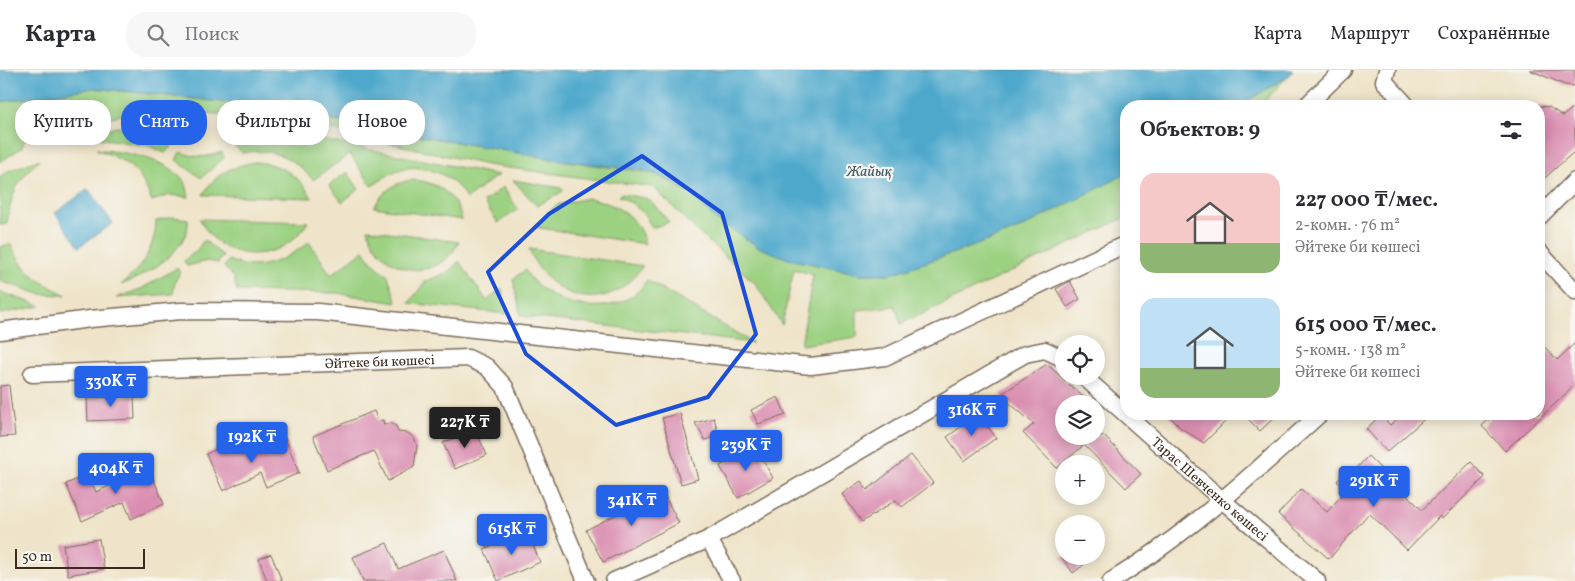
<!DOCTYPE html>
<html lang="ru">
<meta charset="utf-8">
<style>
:root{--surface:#fff;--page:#f7f7f7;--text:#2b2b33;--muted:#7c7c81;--line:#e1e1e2;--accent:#2563eb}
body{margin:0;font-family:Vollkorn,serif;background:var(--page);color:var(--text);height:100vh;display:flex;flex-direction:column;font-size:19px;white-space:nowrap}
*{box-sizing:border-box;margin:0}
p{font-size:16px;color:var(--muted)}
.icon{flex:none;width:28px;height:28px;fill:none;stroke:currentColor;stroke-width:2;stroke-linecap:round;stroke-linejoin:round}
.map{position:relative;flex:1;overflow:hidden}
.sheet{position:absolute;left:1120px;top:30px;width:425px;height:320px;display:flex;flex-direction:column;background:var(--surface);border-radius:20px;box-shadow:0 2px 12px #0003}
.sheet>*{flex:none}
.hud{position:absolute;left:15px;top:30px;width:475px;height:45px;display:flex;gap:10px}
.fabs{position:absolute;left:1055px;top:265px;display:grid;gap:10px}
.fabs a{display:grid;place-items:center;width:50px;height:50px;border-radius:50%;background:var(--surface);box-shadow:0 2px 12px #0003;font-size:25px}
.scale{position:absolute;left:15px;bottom:12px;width:130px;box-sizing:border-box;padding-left:5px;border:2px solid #3b2a1e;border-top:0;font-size:14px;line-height:18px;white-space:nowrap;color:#3b2a1e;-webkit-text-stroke:4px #f6f6f2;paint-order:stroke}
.price{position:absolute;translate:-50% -42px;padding:0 11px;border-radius:5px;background:var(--accent);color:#fff;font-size:16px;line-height:32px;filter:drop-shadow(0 1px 2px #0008)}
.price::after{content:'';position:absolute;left:50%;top:30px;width:15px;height:11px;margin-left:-8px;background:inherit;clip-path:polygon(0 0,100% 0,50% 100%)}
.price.on{background:#222;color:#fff}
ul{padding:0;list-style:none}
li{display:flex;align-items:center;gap:15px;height:125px;padding:0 20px}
li span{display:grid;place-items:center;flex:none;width:140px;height:100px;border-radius:15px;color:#555}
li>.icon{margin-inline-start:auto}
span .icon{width:60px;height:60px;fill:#fffc;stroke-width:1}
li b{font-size:21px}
h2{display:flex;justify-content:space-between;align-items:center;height:60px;padding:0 20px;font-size:21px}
.chip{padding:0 18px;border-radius:20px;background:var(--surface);box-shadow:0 2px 12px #0003;font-size:18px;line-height:45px}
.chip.on{background:var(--accent);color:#fff}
header{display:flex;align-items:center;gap:30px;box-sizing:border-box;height:70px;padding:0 25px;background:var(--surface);border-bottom:1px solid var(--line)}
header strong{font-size:24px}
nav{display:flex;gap:28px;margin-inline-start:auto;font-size:18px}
.search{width:350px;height:45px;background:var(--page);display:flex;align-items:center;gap:12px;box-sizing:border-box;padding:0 18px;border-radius:20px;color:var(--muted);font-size:19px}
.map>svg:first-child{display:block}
.green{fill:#9cd182;stroke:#6c7e50}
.water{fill:#4ea8cc;stroke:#446975}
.building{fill:#da8db0}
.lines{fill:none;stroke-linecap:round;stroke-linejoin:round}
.street-casing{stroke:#7a6b5a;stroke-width:19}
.street{stroke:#fff;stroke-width:16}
.marked{fill:none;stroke:#1d4ed8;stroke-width:4;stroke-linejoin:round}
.labels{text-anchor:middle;stroke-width:4.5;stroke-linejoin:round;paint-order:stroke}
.street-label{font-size:14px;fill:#3b2a1e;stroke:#f6f6f2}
.water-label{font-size:15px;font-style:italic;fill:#435c64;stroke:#f6f6f2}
</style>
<header>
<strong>Карта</strong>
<div class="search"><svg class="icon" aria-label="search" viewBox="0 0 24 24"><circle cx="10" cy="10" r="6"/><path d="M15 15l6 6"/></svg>Поиск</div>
<nav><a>Карта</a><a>Маршрут</a><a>Сохранённые</a></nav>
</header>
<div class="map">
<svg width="1575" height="511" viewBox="0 0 1575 511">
<rect width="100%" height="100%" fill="#f6f6f2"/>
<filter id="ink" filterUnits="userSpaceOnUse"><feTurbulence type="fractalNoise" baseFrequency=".02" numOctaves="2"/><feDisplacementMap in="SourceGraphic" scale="10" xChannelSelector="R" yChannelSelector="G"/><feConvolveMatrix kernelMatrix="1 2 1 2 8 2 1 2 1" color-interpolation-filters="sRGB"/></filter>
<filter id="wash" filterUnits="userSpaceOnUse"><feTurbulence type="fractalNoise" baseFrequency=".0096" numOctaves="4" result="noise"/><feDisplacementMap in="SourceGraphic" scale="20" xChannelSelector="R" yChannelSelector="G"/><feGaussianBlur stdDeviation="1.12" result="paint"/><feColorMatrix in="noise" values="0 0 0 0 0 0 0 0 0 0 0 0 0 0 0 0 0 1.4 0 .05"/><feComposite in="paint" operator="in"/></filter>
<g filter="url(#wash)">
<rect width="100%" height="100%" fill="#efe4c9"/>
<!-- green -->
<g class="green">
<polygon points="1287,7 1260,36 1239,36"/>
<polygon points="94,18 239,34 552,89 655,104 689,123 714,148 789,189 860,204 891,204 971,177 1019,159 1126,104 1126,147 901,254 895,236 857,240 857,267 801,275 813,205 794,199 782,255 755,213 697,161 653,117 487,95 333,60 242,45 153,41 31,58 21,78 0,92 0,32"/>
<polygon points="131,55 160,56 164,67 172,76 165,83 149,76 99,68 97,60"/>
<path d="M243 58 287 63 498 105 466 129C457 108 430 95 407 98 393 100 383 109 372 116L350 84 313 110C293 87 273 77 242 83L232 73Z"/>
<path d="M96 79C122 82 169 88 185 112 187 116 188 123 189 127L169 125 152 131C138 97 130 93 96 79Z"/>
<path d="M180 82C197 88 206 88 222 82L224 88 201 108 176 90Z"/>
<path d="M40 89C17 110 11 123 7 154L0 155V107L8 101Z"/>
<path d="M254 92C280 93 300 106 312 128L203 125C215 103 231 97 254 92Z"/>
<polygon points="347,102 359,119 342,132 329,115"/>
<path d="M411 110C437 111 455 124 462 150L374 137C382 122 394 113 411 110Z"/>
<polygon points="513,110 562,118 563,121 537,136"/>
<polygon points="503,117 518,139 498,153 484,132"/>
<path d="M622 124 649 129 669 152 652 158C644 141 634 133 618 126Z"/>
<path d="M588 128C615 133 639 146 645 174L534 157 556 135Z"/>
<path d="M172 147 188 149C191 180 146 205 121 215 142 197 155 179 156 151Z"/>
<path d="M200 149H199L308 152C282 195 221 195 200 149Z"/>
<path d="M368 159 459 172C436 216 380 204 368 159Z"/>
<polygon points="204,170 223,186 218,193 207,191 187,196 184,191 197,180"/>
<path d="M309 172 331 205 364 180 372 192 388 206 397 233 337 223 237 221 234 207 224 197 229 190C257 205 287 189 309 172Z"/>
<path d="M11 174C22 202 40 212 66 225L40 224 0 211V177Z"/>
<path d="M529 179 643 196C636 204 630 212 621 218 584 242 542 216 529 179Z"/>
<polygon points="459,191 487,231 502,218 507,244 409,233 426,211 449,202"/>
<polygon points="177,198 180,202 175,212 173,224 116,228 141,219"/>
<path d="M525 200C548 239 621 253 647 210L753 273 521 246 513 209Z"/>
<polygon points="0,222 41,236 0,244"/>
</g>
<!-- water -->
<g class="water">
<polygon points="0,0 1293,0 1287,7 1239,36 1126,36 1126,104 1019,159 971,177 891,204 860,204 789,189 760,178 714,148 689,123 676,114 655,104 639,100 552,89 239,34 151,24 94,18 0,32"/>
<polygon points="88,119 113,153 79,177 55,143"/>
</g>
<g id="blocks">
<!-- building -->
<g class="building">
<polygon points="1530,0 1575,0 1575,16 1565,15"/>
<polygon points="1539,36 1549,37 1563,46 1575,36 1575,81 1539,113"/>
<polygon points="1070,211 1080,229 1067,237 1056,219"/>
<polygon points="1539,271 1557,290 1575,273 1575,315 1505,381 1482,356 1495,344 1539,344"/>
<polygon points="1047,294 1091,334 1064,334 1064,366 1104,366 1141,404 1126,418 1084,375 1057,398 1023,363 1034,354 1000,325"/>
<polygon points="9,315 15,366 0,367 0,316"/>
<polygon points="134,326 135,349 88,351 87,328"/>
<polygon points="778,327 786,345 758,354 751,340"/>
<polygon points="374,341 378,351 383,350 384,355 390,353 396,356 398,362 408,363 414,368 417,375 414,397 388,411 374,381 327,400 313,366"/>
<polygon points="680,343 698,409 681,414 662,348"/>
<polygon points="979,344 996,368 964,391 947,367"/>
<polygon points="1167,344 1233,344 1204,373 1181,358"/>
<polygon points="1243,344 1278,344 1260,361"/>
<polygon points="1402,344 1430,344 1387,382 1366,359 1381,345 1390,355"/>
<polygon points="714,348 719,366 705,370 695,353"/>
<polygon points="475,359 487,385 455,399 443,373"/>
<polygon points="285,368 299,403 266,417 260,403 223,421 206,384 238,369 246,385"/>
<polygon points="755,376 773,408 738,428 720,396"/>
<polygon points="911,385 933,413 902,437 896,430 862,452 842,424 861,411 867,420"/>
<polygon points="1368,386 1422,440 1471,392 1485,407 1442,449 1440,446 1407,480 1369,443 1329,489 1278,444 1301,419 1327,442 1346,420 1337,411 1350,398 1354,401"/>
<polygon points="149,398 164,434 131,449 124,432 82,451 66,414 88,404 96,422"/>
<polygon points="662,421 679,453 603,492 586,460"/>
<polygon points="527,461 540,492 498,511 484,479"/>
<polygon points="99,469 104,499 68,505 63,475"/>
<polygon points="387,473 398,499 444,480 457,511 363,511 353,487"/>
<polygon points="271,484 282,511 267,511 259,489"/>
<polygon points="1061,486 1095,486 1073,503"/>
</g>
</g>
</g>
<g filter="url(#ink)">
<use href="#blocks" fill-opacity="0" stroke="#7a6b5a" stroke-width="1"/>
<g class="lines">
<!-- street casing -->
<g class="street-casing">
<g id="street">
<polyline points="1387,0 1384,11 1407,36"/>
<polyline points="1306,36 1343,0"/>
<polyline points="1539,147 1575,111"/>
<polyline points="1539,182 1575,221"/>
<polyline points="0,261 90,249 181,241 318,242 811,296 885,287 1126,174"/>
<path id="s1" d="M32 304 468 288 487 297 505 317 586 511"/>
<path id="s2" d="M1083 306 1223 431 1317 511"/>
<polyline points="709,469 732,511"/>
<polyline points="614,511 709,469 1025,284 1045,280 1064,289"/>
<path d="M1111 511C1188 464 1254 403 1320 344"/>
</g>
</g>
<!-- street -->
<use href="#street" class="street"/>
</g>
</g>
<!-- marked area -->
<path class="marked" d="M642 86 722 143 756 264 708 327 616 355 526 284 488 202 549 144Z"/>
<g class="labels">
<!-- street labels -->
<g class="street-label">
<text dy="5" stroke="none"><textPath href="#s1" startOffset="348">Әйтеке би көшесі</textPath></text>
<text dy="5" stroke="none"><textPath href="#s2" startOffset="170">Тарас Шевченко көшесі</textPath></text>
</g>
<!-- water labels -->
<g class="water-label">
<text x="869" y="106">Жайық</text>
</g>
</g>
</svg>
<div class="fabs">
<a><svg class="icon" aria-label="locate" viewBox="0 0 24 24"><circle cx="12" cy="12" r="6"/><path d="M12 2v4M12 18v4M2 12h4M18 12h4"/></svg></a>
<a><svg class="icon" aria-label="layers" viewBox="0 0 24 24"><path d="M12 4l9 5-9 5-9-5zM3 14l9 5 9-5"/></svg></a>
<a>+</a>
<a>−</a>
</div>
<div class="scale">50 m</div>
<b class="price" style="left:111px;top:338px">330K ₸</b>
<b class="price" style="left:972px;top:367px">316K ₸</b>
<b class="price on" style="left:465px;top:379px">227K ₸</b>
<b class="price" style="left:252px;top:394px">192K ₸</b>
<b class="price" style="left:746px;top:402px">239K ₸</b>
<b class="price" style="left:116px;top:425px">404K ₸</b>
<b class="price" style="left:1374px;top:438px">291K ₸</b>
<b class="price" style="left:632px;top:457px">341K ₸</b>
<b class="price" style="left:512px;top:486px">615K ₸</b>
<div class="hud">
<a class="chip">Купить</a>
<a class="chip on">Снять</a>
<a class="chip">Фильтры</a>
<a class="chip">Новое</a>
</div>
<section class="sheet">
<h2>Объектов: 9<svg class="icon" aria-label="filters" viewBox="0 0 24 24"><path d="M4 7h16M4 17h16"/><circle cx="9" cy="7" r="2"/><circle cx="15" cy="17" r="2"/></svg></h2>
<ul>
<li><span style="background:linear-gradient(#f6c9c9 70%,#8fb573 0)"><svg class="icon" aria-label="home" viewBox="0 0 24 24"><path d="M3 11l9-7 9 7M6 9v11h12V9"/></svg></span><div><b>227 000 ₸/мес.</b><p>2-комн. · 76 m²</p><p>Әйтеке би көшесі</p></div></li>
<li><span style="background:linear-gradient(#bfe0f5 70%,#8fb573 0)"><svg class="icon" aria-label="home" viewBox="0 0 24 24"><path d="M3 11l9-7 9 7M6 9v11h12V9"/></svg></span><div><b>615 000 ₸/мес.</b><p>5-комн. · 138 m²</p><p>Әйтеке би көшесі</p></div></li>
</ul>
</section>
</div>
